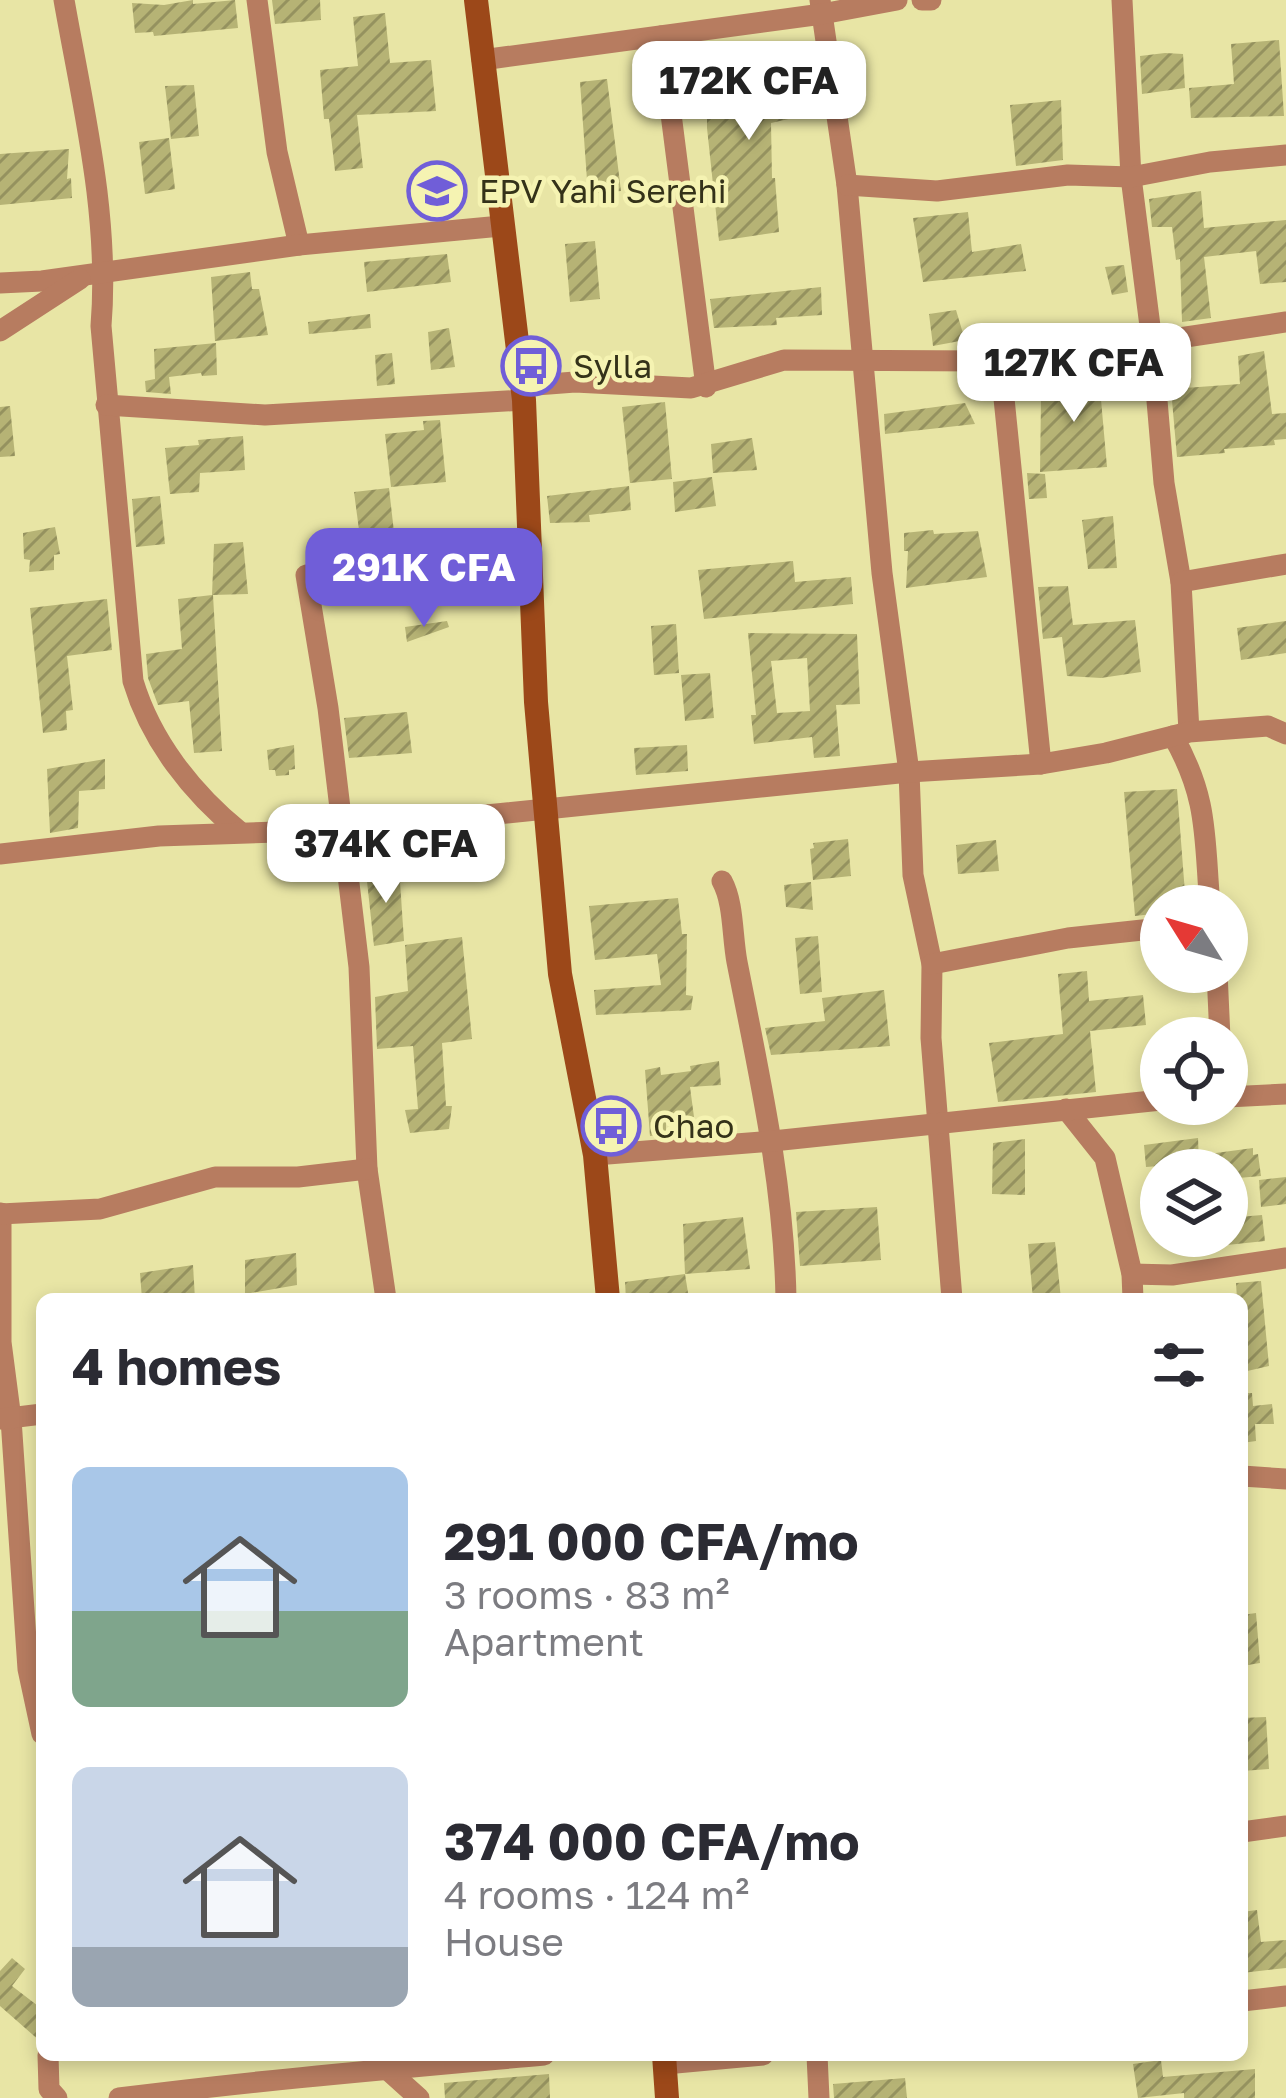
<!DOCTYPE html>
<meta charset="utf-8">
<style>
:root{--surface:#fff;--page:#f2f2f3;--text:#2b2b33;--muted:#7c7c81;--accent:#705ed8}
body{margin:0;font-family:"Golos Text",sans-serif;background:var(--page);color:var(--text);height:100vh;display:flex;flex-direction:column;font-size:45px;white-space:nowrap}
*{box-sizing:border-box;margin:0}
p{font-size:39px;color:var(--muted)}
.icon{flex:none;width:66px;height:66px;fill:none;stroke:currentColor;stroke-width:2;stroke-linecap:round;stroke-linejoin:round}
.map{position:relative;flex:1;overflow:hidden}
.side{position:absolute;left:36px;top:1293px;width:1212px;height:768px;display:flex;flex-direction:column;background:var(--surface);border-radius:18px;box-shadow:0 6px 18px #0003}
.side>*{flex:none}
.needle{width:78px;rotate:307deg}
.fabs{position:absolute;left:1140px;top:885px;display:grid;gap:24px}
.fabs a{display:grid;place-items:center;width:108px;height:108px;border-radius:50%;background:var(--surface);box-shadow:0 6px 18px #0003;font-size:60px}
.price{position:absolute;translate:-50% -102px;padding:0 27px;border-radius:24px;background:#fff;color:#222;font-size:39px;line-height:78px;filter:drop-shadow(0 3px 6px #0008)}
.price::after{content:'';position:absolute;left:50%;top:72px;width:36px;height:27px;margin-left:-18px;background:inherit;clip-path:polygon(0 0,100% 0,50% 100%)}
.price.selected{background:var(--accent);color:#fff}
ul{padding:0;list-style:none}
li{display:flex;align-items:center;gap:36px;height:300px;padding:0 36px}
li span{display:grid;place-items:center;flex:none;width:336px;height:240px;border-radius:18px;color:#555}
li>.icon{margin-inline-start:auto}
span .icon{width:144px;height:144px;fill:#fffc;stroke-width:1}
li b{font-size:51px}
h2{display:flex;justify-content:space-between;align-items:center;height:144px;padding:0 36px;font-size:51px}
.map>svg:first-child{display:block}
.building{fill:url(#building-hatch);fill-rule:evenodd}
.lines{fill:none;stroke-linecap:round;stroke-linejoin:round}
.street{stroke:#b77c60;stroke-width:21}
.secondary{stroke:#9c4819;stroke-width:24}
.labels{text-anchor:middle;stroke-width:9;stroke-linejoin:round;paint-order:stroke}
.poi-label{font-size:33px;fill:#343219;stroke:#f5f3b2;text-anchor:start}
</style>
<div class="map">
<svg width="1286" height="2098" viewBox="0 0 1286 2098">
<defs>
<pattern id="building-hatch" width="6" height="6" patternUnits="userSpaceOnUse" patternTransform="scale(3)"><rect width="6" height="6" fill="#b6b375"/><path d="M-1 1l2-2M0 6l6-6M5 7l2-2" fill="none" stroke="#95925f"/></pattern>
</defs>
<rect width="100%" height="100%" fill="#e8e5a5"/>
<!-- building -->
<g class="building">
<polygon points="193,0 193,4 235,0 238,28 154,36 153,32 135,33 132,3 164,5"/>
<polygon points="272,0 320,0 321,20 275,24"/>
<polygon points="385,13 390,63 431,60 436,111 357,115 363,168 335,171 329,119 324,119 320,70 358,66 353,17"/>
<polygon points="1279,40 1284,116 1191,118 1189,88 1234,84 1231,44"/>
<polygon points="1165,53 1183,54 1185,88 1142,94 1140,56"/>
<polygon points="800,60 806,115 771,123 772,178 775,178 779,232 719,241 707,128 707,73 735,65 735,72"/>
<polygon points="607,79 621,191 588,194 580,82"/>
<polygon points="194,85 199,136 171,139 165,86"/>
<polygon points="1061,100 1063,160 1016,166 1010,105"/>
<polygon points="169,138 175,189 145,194 139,142"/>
<polygon points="69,149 67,179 71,178 72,198 0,205 0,154"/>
<polygon points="1201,191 1204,228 1286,220 1286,282 1260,284 1256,251 1204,257 1211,318 1182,322 1180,259 1176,260 1172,227 1152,227 1149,199"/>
<polygon points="968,212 972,252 1021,244 1026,271 923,282 913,218"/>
<polygon points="595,241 600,299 570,302 565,244"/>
<polygon points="447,254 451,282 367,292 364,262"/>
<polygon points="1124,265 1128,292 1112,295 1105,267"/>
<polygon points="250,272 252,289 259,289 268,335 215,341 211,277"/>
<polygon points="821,287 822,315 776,318 777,325 714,328 710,299"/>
<polygon points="956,310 965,340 933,346 929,314"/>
<polygon points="370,314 371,328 309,334 308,322"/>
<polygon points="449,328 455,367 431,370 428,332"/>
<polygon points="216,343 217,375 202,376 201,373 169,377 171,394 146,392 145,381 155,379 154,349"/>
<polygon points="1264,351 1272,414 1286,413 1286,439 1274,440 1275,445 1224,449 1225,453 1177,457 1171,389 1240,384 1238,356"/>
<polygon points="392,353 395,384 377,386 375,355"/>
<polygon points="1098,366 1107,467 1040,472 1041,399 1068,391 1071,368"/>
<polygon points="665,402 672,479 630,483 622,407"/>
<polygon points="965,403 975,424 885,434 884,414"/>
<polygon points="10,406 15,456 0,457 0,407"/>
<polygon points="440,420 446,482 391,487 385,434 424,430 423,421"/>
<polygon points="243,436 245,470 200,473 199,492 170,494 165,448 199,445 198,440"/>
<polygon points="752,438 757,470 713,473 711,444"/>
<polygon points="1027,473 1045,474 1047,498 1029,499"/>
<polygon points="712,477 716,506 675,512 673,482"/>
<polygon points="629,486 631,510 589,515 590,522 550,523 547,496"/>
<polygon points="389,488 395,541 361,545 354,492"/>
<polygon points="160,496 165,544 136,547 132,499"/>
<polygon points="1113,516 1117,568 1088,569 1082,520"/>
<polygon points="55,527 60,554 54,555 54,570 29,572 30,560 24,559 23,533"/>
<polygon points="933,530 934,534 978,531 987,577 906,588 908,551 904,551 904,533"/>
<polygon points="243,542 248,594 213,595 222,751 194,753 189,701 158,705 148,678 146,654 182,649 178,599 212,595 214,544"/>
<polygon points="793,561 795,582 851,577 853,604 704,619 698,570"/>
<polygon points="1068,586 1073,625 1135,620 1141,672 1101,678 1067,676 1062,637 1043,639 1038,587"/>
<polygon points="107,599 112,650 67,656 73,710 66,711 67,730 43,733 30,608"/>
<polygon points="447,621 449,627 407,642 405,627"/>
<polygon points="1286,621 1286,653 1241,660 1237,628"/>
<polygon points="676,624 679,673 654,675 651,626"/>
<path d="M748 633 857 634 860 704 836 705 840 756 814 758 812 737 754 744 751 715H756ZM807 658 810 711 777 713 771 661Z"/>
<polygon points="710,673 714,718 685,721 681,675"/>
<polygon points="407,712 412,753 349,758 344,718"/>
<polygon points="294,745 295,769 289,770 289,775 276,776 275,770 269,770 267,750"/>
<polygon points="687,745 688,771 636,775 634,748"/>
<polygon points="105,759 105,789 79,791 78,828 50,833 47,769"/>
<polygon points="1177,789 1186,906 1161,906 1161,913 1135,916 1124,792"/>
<polygon points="848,839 851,876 813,880 810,849 814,848 813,843"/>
<polygon points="996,840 999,871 958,874 956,845"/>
<polygon points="399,867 404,941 374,946 366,872"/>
<polygon points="811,882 813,910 786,907 784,885"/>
<polygon points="678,898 682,934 687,934 686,995 693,996 691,1010 596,1015 594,990 661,985 657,954 595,960 589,906"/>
<polygon points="818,936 822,992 800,994 795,938"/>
<polygon points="462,937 472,1039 442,1043 446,1106 452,1106 449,1129 410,1133 405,1110 418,1109 413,1046 377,1049 375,997 408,991 405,945"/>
<polygon points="1087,971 1089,1001 1143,995 1146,1025 1090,1031 1096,1092 998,1102 989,1043 1063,1034 1058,974"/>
<polygon points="884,990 890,1046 771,1055 765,1028 825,1021 822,998"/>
<polygon points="719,1061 721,1085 690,1087 694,1117 666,1121 666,1134 650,1136 645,1070 660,1067 661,1075 691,1071 690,1066"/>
<polygon points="1198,1138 1199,1163 1146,1167 1144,1145"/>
<polygon points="1025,1139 1025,1195 992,1194 993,1143"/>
<polygon points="1253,1148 1253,1155 1258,1154 1261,1176 1227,1179 1227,1170 1202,1170 1201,1155"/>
<polygon points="1286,1177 1286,1204 1261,1207 1259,1180"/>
<polygon points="877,1207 881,1260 800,1266 796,1212"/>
<polygon points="1262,1215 1265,1241 1227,1245 1227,1218"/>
<polygon points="743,1217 750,1269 685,1274 683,1224"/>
<polygon points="1055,1242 1061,1299 1033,1299 1028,1244"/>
<polygon points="296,1253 297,1285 245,1294 245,1260"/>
<polygon points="193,1265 195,1299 142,1299 140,1273"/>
<polygon points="685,1274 689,1299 626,1299 625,1282"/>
<polygon points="1261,1281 1269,1366 1243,1372 1242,1299 1237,1299 1236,1283"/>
<polygon points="1242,1393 1252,1393 1253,1406 1272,1404 1274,1424 1255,1424 1256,1441 1242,1443"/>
<polygon points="1256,1613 1260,1663 1242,1666 1242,1615"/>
<polygon points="1266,1717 1269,1769 1242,1771 1242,1718"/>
<polygon points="1257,1910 1261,1942 1286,1940 1286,1968 1242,1973 1242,1912"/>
<polygon points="12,1958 25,1969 12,1986 42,2009 41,2042 0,2006 0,1971"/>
<polygon points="1161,2060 1163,2077 1255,2069 1255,2098 1184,2098 1184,2093 1138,2098 1133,2064"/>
<polygon points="549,2074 550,2098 445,2098 444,2083"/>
<polygon points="905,2078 907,2098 834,2098 833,2084"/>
</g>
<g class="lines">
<!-- street -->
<g class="street">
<path d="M64 0C83 108 110 216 101 326L133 681C151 741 192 793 240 832"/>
<polyline points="257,0 277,152 299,245"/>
<polyline points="820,0 847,185 882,573 909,772 913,875 932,964 931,1038 952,1299"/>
<polyline points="922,0 931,0"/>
<polyline points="1122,0 1131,177 1152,342 1164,483 1181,582 1189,732"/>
<polyline points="661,36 706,387"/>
<polyline points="482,60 822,14 897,0"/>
<polyline points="847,185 937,191 1068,175 1131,177 1210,162 1286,155"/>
<polyline points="0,283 42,281 299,245 501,226"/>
<polyline points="0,331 80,279"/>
<polyline points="1000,359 1041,764"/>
<polyline points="523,386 575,382 691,388 784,360 986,361 1092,351 1286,322"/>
<polyline points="106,405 265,415 524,400"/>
<polyline points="306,575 328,708 359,967 367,1169 386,1299"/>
<polyline points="1181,582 1286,564"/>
<path d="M1173 736C1209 799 1204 837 1210 906"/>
<polyline points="0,854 159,836 340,830 909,772 1041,764 1106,753 1189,732 1268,726 1286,734"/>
<path d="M722 881C734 903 732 936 737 962 759 1074 784 1184 786 1299"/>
<polyline points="932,964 1068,938 1161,928"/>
<polyline points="1217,972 1220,1038"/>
<polyline points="1227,1097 1286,1094"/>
<polyline points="1066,1109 1105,1158 1132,1274 1133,1299"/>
<polyline points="595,1155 773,1141 1161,1100"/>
<polyline points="1,1213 1,1342 11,1419 28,1669 42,1734"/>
<polyline points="0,1214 100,1209 215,1177 298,1177 367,1169"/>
<polyline points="1132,1274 1172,1275 1286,1258"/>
<polyline points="1,1419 42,1414"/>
<polyline points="1242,1476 1286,1479"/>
<polyline points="1242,1832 1286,1826"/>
<polyline points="1242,2001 1286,1996"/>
<polyline points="48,2055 49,2089 57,2098"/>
<polyline points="817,2055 819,2098"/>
<polyline points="665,2064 763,2055"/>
<polyline points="390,2072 419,2098"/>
<path d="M119 2098C260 2080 402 2068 544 2055"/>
</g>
<!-- secondary -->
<g class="secondary">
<polyline points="476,0 524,400 536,702 560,974 595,1155 608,1299"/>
<polyline points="664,2055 667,2098"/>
</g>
</g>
<!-- icons -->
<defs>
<g id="school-ring" transform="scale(3)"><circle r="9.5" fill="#f5f3b2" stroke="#705ed8" stroke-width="1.5"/><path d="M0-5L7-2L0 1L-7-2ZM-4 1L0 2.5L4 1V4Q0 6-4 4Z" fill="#705ed8"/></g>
<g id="bus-ring" transform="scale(3)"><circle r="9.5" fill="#f5f3b2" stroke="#705ed8" stroke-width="1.5"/><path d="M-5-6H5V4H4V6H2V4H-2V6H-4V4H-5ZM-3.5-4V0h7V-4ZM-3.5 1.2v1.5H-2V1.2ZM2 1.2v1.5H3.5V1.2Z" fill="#705ed8"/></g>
</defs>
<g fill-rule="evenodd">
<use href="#school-ring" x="437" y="191"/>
<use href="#bus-ring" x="531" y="366"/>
<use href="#bus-ring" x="611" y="1126"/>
</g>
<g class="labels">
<!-- poi labels -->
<g class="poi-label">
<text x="479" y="203">EPV Yahi Serehi</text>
<text x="573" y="378">Sylla</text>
<text x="653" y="1138">Chao</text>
</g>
</g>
</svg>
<div class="fabs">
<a><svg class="needle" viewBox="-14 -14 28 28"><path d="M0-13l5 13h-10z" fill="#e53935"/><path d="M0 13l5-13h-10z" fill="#7c7c81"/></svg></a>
<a><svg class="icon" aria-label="locate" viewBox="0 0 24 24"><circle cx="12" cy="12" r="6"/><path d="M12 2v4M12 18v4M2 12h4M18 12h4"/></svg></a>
<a><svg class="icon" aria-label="layers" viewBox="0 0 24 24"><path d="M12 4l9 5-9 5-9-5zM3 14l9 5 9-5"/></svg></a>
</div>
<b class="price" style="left:749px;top:143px">172K CFA</b>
<b class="price" style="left:1074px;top:425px">127K CFA</b>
<b class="price selected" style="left:424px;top:630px">291K CFA</b>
<b class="price" style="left:386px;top:906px">374K CFA</b>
<section class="side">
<h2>4 homes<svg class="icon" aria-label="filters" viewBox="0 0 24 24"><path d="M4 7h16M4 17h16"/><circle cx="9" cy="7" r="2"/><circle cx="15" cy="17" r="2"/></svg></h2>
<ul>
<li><span style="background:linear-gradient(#a9c7e8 60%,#7fa58c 0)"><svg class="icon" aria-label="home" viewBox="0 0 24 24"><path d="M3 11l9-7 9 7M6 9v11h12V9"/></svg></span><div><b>291 000 CFA/mo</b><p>3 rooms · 83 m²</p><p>Apartment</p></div></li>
<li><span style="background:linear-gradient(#c9d6e8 75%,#9aa5b1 0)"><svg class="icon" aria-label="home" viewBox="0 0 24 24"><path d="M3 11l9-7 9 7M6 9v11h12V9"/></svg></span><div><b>374 000 CFA/mo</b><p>4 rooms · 124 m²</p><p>House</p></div></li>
</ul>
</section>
</div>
